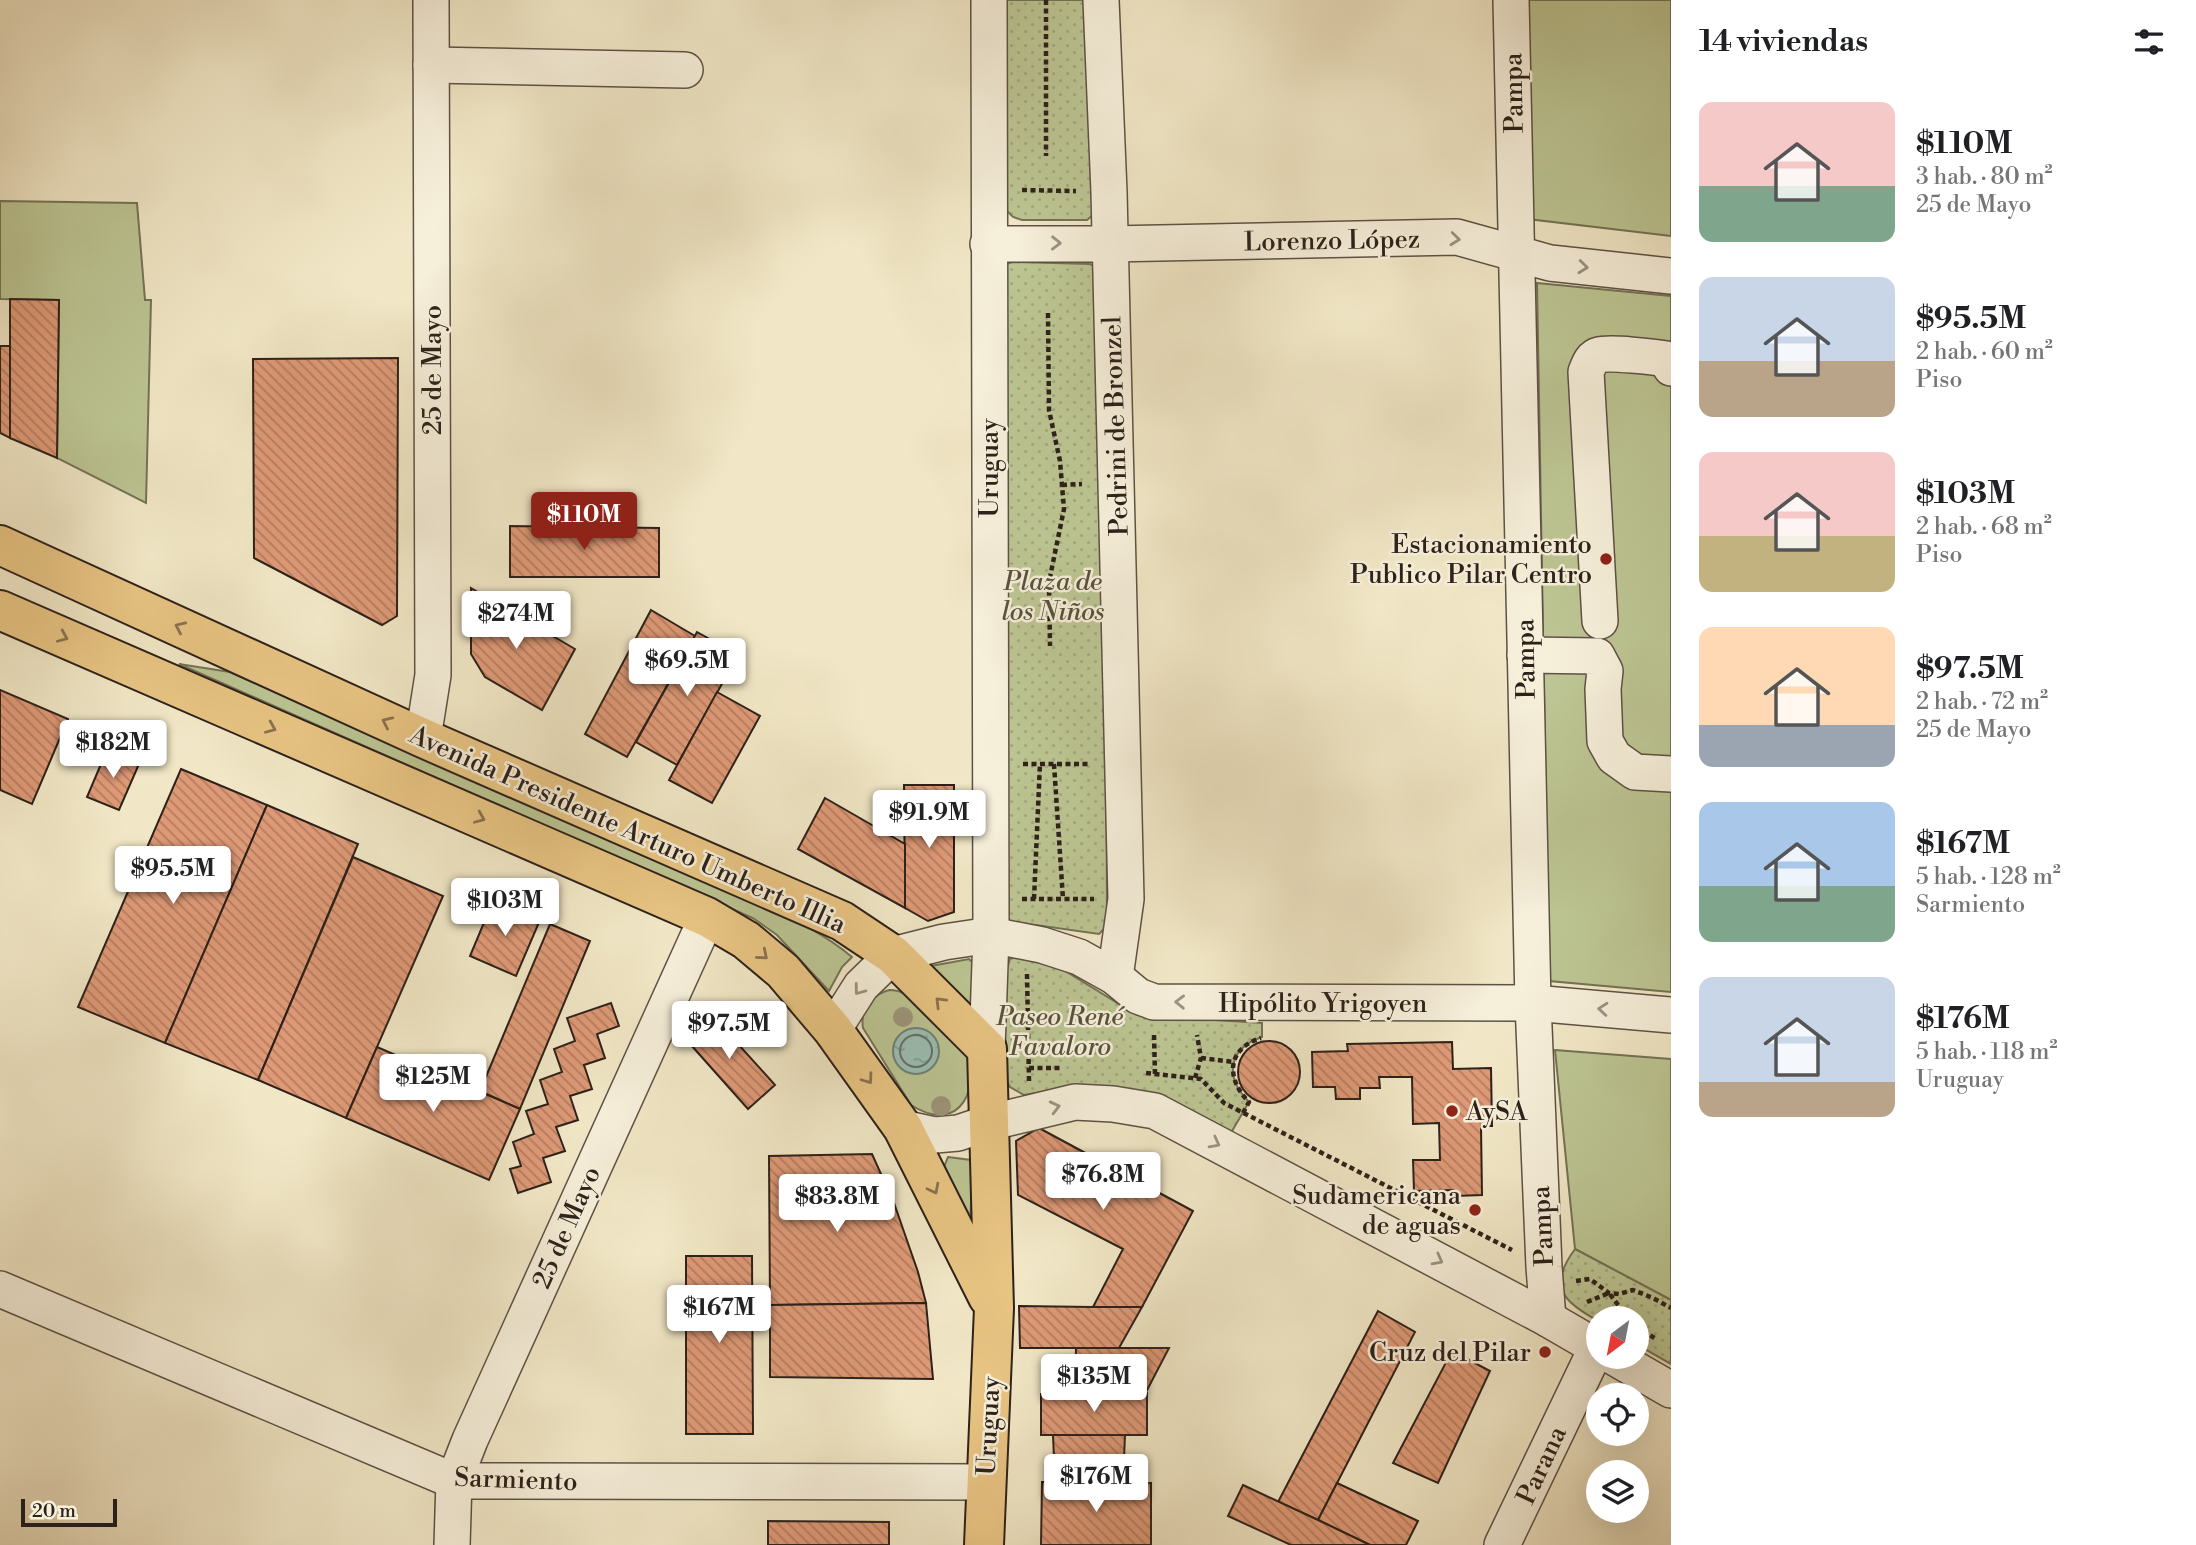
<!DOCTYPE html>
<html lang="es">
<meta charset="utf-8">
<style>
:root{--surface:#fff;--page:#f6f6f6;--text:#202124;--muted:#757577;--accent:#8f2418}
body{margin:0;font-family:"Libre Bodoni",serif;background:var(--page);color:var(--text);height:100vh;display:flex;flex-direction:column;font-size:26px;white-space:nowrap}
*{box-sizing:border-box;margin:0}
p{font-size:23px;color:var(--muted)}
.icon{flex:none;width:38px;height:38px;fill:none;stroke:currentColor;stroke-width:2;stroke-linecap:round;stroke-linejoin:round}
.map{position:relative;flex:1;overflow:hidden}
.sheet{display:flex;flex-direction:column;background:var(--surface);width:525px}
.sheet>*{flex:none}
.needle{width:46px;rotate:212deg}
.fabs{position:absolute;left:1586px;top:1306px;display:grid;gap:14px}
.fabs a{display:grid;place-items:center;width:63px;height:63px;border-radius:50%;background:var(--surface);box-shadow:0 7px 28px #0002;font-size:35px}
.scale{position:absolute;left:21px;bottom:18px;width:96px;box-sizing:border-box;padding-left:7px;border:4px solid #2d211a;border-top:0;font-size:19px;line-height:24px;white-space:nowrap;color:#2d211a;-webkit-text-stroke:5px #f6efda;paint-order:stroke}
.price{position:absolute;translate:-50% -60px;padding:0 16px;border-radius:7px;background:#fff;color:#222;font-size:23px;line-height:46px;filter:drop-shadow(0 2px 4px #0008)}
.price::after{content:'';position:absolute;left:50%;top:42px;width:21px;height:16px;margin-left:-10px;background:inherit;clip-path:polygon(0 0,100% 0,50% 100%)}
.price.selected{background:var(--accent);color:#fff}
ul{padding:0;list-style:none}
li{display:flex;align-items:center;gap:21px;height:175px;padding:0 28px}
li span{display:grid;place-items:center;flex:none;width:196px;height:140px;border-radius:14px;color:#555}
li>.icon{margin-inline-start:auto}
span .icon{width:84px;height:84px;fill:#fffc;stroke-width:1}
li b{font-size:30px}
h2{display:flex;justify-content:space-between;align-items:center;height:84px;padding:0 28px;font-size:30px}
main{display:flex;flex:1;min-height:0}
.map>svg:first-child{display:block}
.grass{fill:#bcc593;stroke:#747356;stroke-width:2}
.park{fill:url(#park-dots);stroke:#747356;stroke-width:2}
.water{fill:url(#water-ripples);stroke:#6f8077;stroke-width:2}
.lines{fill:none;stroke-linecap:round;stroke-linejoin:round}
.shore{stroke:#647068;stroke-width:2}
.building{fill:url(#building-back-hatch);stroke:#2d211a;stroke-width:2}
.minor-casing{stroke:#5e5245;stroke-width:38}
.major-casing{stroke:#2d211a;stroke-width:42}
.path{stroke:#2d211a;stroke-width:4.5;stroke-dasharray:5 3.5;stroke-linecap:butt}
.minor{stroke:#f6efda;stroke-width:35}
.major{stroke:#e8c483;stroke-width:38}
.tree{fill:#9d957b}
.oneway{stroke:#9c9284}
.oneway2{stroke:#8a724e}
.poi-dot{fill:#8f2418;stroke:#f6efda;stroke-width:2.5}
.labels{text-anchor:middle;stroke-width:5;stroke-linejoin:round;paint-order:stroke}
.street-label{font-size:26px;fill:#2d211a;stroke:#f6efda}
.poi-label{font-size:26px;fill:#2d211a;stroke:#f6efda;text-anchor:end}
.park-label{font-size:26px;font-style:italic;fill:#58523e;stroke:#f6efda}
</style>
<main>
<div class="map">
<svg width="1671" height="1545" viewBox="0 0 1671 1545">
<defs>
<pattern id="park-dots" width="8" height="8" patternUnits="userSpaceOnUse" patternTransform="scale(1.75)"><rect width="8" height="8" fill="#bcc593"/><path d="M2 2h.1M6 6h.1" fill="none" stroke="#a2a97e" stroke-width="1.8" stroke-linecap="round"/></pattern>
<pattern id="water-ripples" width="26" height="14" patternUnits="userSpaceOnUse" patternTransform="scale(1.75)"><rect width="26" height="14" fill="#9bc0b5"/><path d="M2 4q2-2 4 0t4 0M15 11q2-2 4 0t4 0" fill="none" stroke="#7f9c92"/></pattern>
<pattern id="building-back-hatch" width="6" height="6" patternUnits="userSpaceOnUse" patternTransform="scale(1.75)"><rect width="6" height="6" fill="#de9976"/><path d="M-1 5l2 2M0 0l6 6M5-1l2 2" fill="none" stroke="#b47c60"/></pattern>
</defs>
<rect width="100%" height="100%" fill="#f1e7c6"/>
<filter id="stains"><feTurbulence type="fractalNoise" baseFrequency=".00286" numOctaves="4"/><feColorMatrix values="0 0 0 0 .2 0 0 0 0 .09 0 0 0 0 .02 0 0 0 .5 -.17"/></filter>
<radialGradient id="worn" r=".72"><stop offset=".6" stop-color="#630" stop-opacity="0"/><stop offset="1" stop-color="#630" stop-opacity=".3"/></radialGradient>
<!-- grass -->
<g class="grass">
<polygon points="1528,0 1671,0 1671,236 1528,219"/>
<polygon points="0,201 137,203 145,300 151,300 146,503 57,458 59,300 0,299"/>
<polygon points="1537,283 1671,296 1671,992 1549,981"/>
<path d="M179 664 230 672 758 902C791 918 823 933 852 957L842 967 829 991 777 935 753 918Z"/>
<polygon points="969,959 974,964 975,1008 969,1009 931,966"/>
<path d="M889 990C906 990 913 1000 925 1011 936 1021 953 1032 961 1045 985 1084 961 1137 911 1105L863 1028C860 1010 871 995 889 990Z"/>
<polygon points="1555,1050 1671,1059 1671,1300 1575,1249"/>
<polygon points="948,1157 971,1160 973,1164 970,1224 944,1167"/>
</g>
<!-- park -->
<g class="park">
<polygon points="1001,0 1090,0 1093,215 1087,220 1022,220 1013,217 1004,208"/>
<polygon points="1013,262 1090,264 1097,267 1105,281 1107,926 1099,934 1007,921 1006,264"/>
<path d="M1017 956 1062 969 1137 1015 1262 1023V1037C1227 1049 1225 1078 1249 1102L1228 1138 1071 1087 1024 1095 1010 1087 1004 1076 1005 976 1010 959Z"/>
<path d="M1575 1249 1671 1300V1364L1636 1344V1318H1598V1321C1563 1301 1547 1287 1575 1249Z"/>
</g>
<!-- water -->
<circle class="water" cx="916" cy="1051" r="23"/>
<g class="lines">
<!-- shore -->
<circle class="shore" cx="916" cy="1051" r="16"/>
</g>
<!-- building -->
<g class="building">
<polygon points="10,299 59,300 57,458 10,438"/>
<polygon points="0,346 10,346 10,438 0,433"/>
<polygon points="398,358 397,616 382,625 254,558 253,359"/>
<polygon points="510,526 659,528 659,577 510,577"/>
<polygon points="471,588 575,649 542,710 485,677 471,654"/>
<polygon points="651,610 695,636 627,757 585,734"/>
<polygon points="697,632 738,655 677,765 636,742"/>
<polygon points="0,690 68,719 32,804 0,790"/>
<polygon points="717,692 760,716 712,803 669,780"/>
<polygon points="107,750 139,764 119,810 87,797"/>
<polygon points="181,769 267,805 165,1043 78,1007"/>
<polygon points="904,785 954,785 954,912 928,921 905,908"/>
<polygon points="825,798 905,844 905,908 798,849"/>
<polygon points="267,805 358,844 258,1080 165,1043"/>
<polygon points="353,857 443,896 346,1118 258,1080"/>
<polygon points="493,901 540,920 516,976 470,956"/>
<polygon points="550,924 590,941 520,1109 480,1091"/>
<polygon points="611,1003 619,1026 597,1034 605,1058 584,1065 592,1089 570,1096 578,1120 556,1127 565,1151 543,1158 551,1182 518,1193 510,1169 521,1166 513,1142 534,1134 526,1111 548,1104 540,1080 562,1072 554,1049 575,1041 567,1018"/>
<polygon points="710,1013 775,1085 748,1109 683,1036"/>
<circle cx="1269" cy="1072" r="31"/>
<polygon points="1452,1042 1453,1069 1491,1068 1492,1126 1481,1126 1482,1195 1455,1196 1454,1190 1414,1191 1413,1160 1440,1160 1439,1123 1413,1124 1412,1077 1379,1077 1380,1088 1360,1088 1360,1099 1336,1099 1335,1087 1313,1087 1312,1052 1348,1051 1347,1044"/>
<polygon points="377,1047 520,1109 489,1180 346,1118"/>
<polygon points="1039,1128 1193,1211 1142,1307 1093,1307 1123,1249 1018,1195 1016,1141"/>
<polygon points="872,1154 894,1203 918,1272 926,1303 770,1305 769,1156"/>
<polygon points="686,1256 752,1256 753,1434 686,1434"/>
<polygon points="926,1303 933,1379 770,1377 770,1305"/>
<polygon points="1019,1306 1093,1307 1142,1307 1119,1348 1020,1348"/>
<polygon points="1378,1311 1415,1332 1318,1520 1278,1502"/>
<polygon points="1076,1348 1169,1348 1145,1394 1075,1394"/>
<polygon points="1452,1351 1490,1371 1438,1483 1393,1463"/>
<polygon points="1147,1393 1147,1435 1041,1435 1041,1394"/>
<polygon points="1053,1435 1125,1435 1123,1483 1055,1482"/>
<polygon points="1042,1482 1151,1483 1151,1545 1041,1545"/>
<polygon points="1337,1483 1418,1521 1406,1545 1370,1545 1318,1520"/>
<polygon points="1243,1485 1318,1520 1370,1545 1291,1545 1228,1516"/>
<polygon points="768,1521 889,1522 889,1545 768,1545"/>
</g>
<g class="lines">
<!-- minor casing -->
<g class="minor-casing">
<g id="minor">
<polyline points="1101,0 1109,192 1126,899 1115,977"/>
<polyline points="1511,0 1533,1003 1544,1267 1548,1319"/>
<polyline points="431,65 685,70"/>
<polyline points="988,244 1110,244 1457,237 1550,263 1671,276"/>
<path d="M1600 621 1586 372C1589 365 1591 357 1599 355 1609 352 1655 357 1666 359L1671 368"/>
<polyline points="1525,655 1597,656 1605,671 1603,689 1605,741 1614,757 1635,772 1671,774"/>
<polyline points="423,738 433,675 431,0"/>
<polyline points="833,1030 861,986 893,955 944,942 991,935 1042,945 1079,957 1115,977 1138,996 1154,1002 1533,1003 1671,1015"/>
<polyline points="987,1049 991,935 989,0"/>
<polyline points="903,1128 935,1135 958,1133 988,1123 1075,1102 1113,1104 1155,1111 1548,1319 1598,1348"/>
<polyline points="0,1289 454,1481 986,1482"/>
<polyline points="1612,1356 1671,1390"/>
<polyline points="452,1545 454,1481 470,1440 707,917"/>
<polyline points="1502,1545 1597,1347"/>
</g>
</g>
<!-- major casing -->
<g class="major-casing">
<g id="major">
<polyline points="0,545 423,738 842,921 893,955 987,1049 994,1308 984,1545"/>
<polyline points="0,610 707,917 746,940 783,971 833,1030 903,1128 988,1297"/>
</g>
</g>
<!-- path -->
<g class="path">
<polyline points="1046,0 1046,156"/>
<polyline points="1022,190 1076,191"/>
<polyline points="1048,313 1049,410 1060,461 1064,509 1049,582 1050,646"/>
<polyline points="1062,485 1082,484"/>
<polyline points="1023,764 1091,764"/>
<polyline points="1054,764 1063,899"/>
<polyline points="1022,899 1094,899"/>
<polyline points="1034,899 1040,763"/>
<polyline points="1027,974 1029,1081"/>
<polyline points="1154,1035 1155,1075"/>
<polyline points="1201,1058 1234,1062"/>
<polyline points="1029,1068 1061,1068"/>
<polyline points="1146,1073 1201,1079 1224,1103 1512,1250"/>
<polyline points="1195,1078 1201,1058 1197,1035"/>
<path d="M1243 1113 1249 1102C1226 1079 1226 1049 1261 1038"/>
<polyline points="1576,1281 1590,1279 1609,1293 1619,1294 1633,1290 1653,1298 1671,1308"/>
<polyline points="1587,1302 1609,1293 1628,1318"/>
<polyline points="1636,1326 1656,1339"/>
</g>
<!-- minor -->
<use href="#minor" class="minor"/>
<!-- major -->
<use href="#major" class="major"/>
</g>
<!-- trees -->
<g class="tree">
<circle cx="903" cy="1017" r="10"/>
<circle cx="941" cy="1106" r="10"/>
</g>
<!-- one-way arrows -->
<defs><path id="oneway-chevron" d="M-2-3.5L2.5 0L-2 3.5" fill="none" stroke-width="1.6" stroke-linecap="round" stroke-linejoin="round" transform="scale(1.75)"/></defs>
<g class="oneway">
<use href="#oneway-chevron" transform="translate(1455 239) rotate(6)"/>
<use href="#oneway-chevron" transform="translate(1056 243) rotate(1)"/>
<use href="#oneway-chevron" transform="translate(1583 267) rotate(6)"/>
<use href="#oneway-chevron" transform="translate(859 990) rotate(127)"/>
<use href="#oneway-chevron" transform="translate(1180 1002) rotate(-179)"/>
<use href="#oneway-chevron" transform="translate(1603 1009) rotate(-175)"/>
<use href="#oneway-chevron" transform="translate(1055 1107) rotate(-14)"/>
<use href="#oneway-chevron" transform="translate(1215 1143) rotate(28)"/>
<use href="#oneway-chevron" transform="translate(1438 1260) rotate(28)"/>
</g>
<g class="oneway2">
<use href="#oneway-chevron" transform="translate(180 627) rotate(-155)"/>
<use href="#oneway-chevron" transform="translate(63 637) rotate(23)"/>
<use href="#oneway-chevron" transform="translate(387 722) rotate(-155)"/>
<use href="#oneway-chevron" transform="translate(271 728) rotate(23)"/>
<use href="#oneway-chevron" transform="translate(480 818) rotate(23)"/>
<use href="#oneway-chevron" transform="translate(763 955) rotate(40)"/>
<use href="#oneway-chevron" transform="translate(940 1002) rotate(-135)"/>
<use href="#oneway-chevron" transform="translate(868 1079) rotate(54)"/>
<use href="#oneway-chevron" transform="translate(934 1189) rotate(63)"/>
</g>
<!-- markers -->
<g class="poi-dot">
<circle cx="1606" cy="559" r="7"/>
<circle cx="1452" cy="1111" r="7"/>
<circle cx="1475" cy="1210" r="7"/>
<circle cx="1545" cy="1352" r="7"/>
</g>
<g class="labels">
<!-- street labels -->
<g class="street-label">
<text transform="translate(1513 93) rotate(-91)" y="9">Pampa</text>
<text transform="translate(1332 240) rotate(-1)" y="9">Lorenzo López</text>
<text transform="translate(432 370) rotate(-90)" y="9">25 de Mayo</text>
<text transform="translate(1115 426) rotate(-92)" y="9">Pedrini de Bronzel</text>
<text transform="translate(989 468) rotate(-90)" y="9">Uruguay</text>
<text transform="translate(1525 659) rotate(-91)" y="9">Pampa</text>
<text transform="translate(628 829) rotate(24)" y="9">Avenida Presidente Arturo Umberto Illia</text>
<text x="1323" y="1012">Hipólito Yrigoyen</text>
<text transform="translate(1542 1226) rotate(-93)" y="9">Pampa</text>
<text transform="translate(566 1227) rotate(-66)" y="9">25 de Mayo</text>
<text transform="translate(988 1426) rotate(-87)" y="9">Uruguay</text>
<text transform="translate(1541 1465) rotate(-65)" y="9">Parana</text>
<text transform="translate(516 1479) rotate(2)" y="9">Sarmiento</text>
</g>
<!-- poi labels -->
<g class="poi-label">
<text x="1592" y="553">Estacionamiento<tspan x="1592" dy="30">Publico Pilar Centro</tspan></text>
<text x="1466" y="1120" text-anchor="start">AySA</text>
<text x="1461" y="1204">Sudamericana<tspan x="1461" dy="30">de aguas</tspan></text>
<text x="1531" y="1361">Cruz del Pilar</text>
</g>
<!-- park labels -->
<g class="park-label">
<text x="1053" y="590">Plaza de<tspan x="1053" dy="30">los Niños</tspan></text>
<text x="1060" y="1025">Paseo René<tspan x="1060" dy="30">Favaloro</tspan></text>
</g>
</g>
<rect width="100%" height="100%" filter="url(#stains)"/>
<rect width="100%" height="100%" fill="url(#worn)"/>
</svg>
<div class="fabs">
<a><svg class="needle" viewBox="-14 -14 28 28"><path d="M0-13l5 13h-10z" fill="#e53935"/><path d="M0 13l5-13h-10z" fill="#757577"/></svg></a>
<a><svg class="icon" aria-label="locate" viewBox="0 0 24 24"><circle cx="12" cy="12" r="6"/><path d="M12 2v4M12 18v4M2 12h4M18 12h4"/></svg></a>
<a><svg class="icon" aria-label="layers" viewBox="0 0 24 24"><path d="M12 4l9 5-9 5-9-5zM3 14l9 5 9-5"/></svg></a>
</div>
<div class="scale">20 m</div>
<b class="price selected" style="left:584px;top:552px">$110M</b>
<b class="price" style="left:516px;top:651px">$274M</b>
<b class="price" style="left:687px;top:698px">$69.5M</b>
<b class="price" style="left:113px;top:780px">$182M</b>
<b class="price" style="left:929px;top:850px">$91.9M</b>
<b class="price" style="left:173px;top:906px">$95.5M</b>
<b class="price" style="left:505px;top:938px">$103M</b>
<b class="price" style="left:729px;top:1061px">$97.5M</b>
<b class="price" style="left:433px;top:1114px">$125M</b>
<b class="price" style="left:1103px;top:1212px">$76.8M</b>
<b class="price" style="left:837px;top:1234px">$83.8M</b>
<b class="price" style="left:719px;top:1345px">$167M</b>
<b class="price" style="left:1094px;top:1414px">$135M</b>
<b class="price" style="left:1096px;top:1514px">$176M</b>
</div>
<section class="sheet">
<h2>14 viviendas<svg class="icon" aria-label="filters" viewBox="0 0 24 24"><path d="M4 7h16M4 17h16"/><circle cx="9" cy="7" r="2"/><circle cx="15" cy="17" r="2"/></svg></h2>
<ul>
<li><span style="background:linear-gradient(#f6c9c9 60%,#7fa58c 0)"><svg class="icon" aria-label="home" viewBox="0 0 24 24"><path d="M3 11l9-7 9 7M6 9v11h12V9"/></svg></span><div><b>$110M</b><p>3 hab. · 80 m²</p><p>25 de Mayo</p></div></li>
<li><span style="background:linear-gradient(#c9d6e8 60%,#b9a48a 0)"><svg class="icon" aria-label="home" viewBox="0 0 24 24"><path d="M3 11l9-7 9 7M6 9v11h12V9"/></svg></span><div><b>$95.5M</b><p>2 hab. · 60 m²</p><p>Piso</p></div></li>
<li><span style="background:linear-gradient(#f6c9c9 60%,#c2b280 0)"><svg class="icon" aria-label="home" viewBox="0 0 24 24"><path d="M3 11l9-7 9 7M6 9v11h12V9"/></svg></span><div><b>$103M</b><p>2 hab. · 68 m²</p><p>Piso</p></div></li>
<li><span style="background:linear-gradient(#ffd9b3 70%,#9aa5b1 0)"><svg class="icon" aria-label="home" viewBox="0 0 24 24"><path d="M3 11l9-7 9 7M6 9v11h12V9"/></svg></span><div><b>$97.5M</b><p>2 hab. · 72 m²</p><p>25 de Mayo</p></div></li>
<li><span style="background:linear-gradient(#a9c7e8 60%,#7fa58c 0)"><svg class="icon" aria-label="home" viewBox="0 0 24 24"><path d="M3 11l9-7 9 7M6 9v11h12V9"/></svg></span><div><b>$167M</b><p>5 hab. · 128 m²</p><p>Sarmiento</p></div></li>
<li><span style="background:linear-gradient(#c9d6e8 75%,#b9a48a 0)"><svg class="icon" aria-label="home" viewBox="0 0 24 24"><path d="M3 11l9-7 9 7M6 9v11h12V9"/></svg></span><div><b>$176M</b><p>5 hab. · 118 m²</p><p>Uruguay</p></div></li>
</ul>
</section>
</main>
